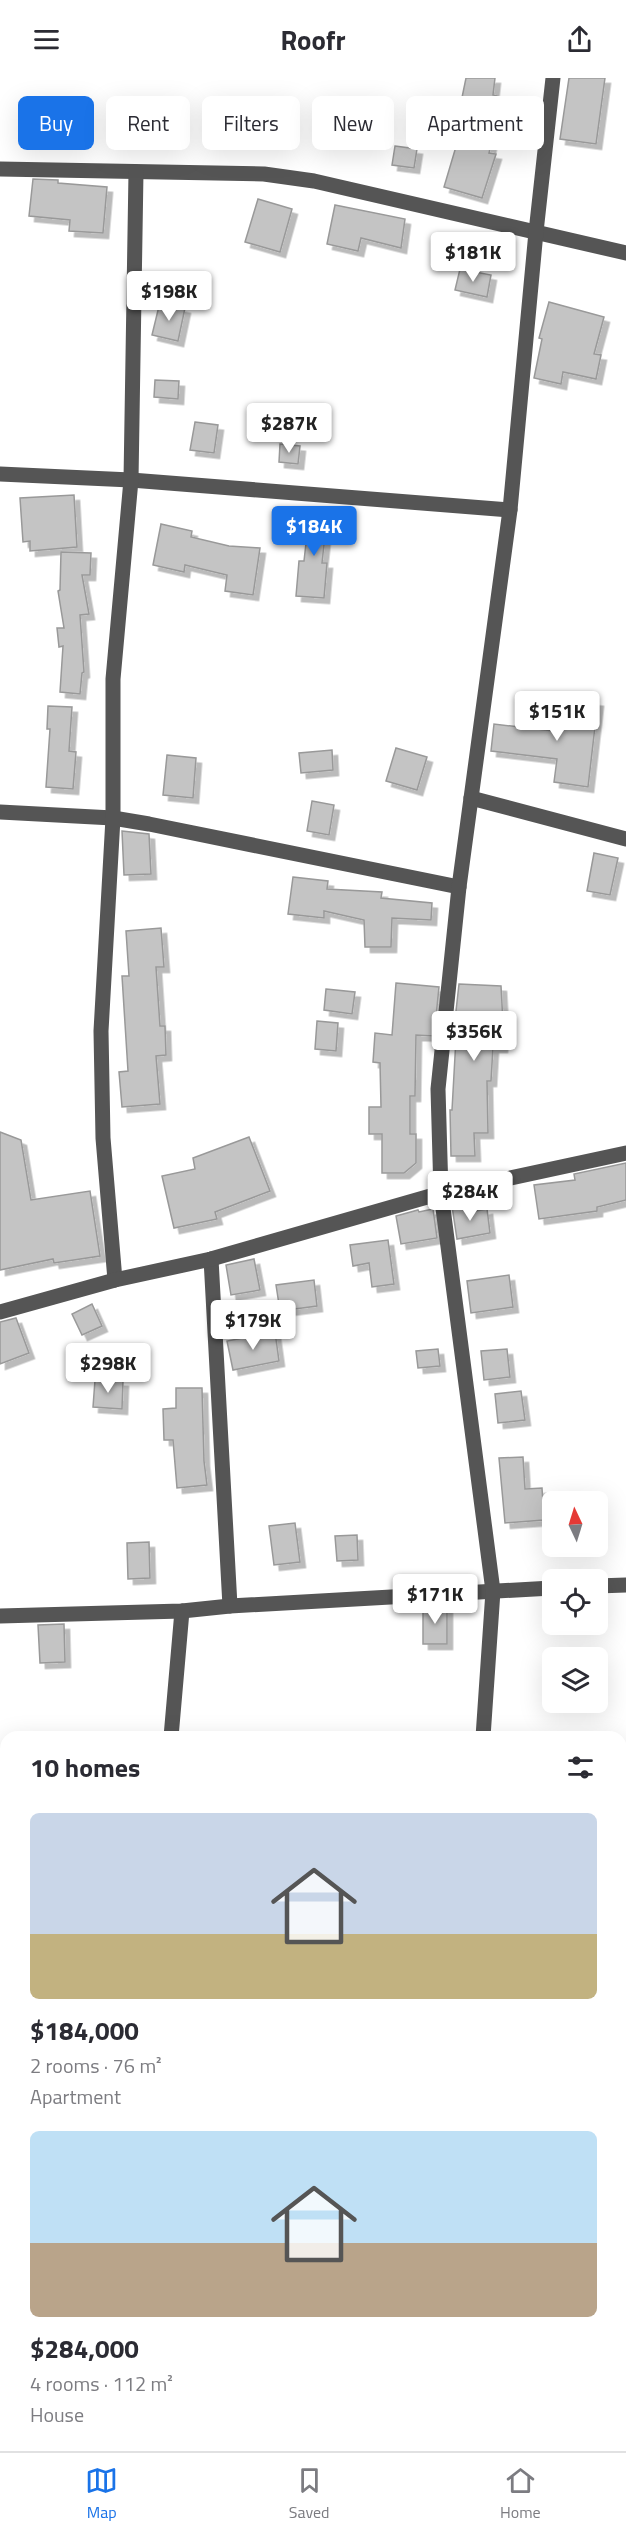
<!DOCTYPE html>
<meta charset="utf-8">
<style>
:root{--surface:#fff;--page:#f7f7f7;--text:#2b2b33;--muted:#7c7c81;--line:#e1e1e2;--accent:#1a73e8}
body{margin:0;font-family:"Titillium Web",sans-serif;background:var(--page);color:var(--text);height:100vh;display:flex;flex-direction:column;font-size:22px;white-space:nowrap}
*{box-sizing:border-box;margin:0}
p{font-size:20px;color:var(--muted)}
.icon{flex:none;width:33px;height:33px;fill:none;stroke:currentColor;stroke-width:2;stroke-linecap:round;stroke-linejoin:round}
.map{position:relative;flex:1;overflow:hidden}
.side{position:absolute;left:0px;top:1653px;width:627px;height:720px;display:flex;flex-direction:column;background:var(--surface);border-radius:18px 18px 0 0;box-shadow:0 6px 24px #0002}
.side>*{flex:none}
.banner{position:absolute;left:18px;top:18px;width:591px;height:54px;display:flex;gap:12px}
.needle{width:39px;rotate:356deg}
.controls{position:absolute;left:542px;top:1413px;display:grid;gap:12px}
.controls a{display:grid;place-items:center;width:66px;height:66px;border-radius:9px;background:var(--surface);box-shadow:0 6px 24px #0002;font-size:30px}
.price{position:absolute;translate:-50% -51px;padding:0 14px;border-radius:6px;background:#fff;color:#222;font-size:20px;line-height:39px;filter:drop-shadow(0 2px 3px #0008)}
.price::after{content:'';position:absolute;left:50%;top:36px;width:18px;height:14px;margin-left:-9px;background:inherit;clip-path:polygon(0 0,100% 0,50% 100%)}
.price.on{background:var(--accent);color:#fff}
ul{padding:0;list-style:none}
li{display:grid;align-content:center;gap:12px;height:318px;padding:0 30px}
li span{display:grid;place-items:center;height:186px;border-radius:9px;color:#555}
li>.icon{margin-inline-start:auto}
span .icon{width:108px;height:108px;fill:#fffc;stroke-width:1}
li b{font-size:26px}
h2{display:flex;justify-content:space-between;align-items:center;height:72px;padding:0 30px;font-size:26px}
.pill{padding:0 21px;border-radius:9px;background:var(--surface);box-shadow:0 6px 24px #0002;font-size:21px;line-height:54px}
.pill.on{background:var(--accent);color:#fff}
header{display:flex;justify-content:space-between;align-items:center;height:78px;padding:0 30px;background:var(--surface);font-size:27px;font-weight:700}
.menu{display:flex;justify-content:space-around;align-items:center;height:84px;border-top:2px solid var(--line);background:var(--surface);font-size:16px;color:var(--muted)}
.menu a{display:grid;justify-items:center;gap:3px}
.menu .on{color:var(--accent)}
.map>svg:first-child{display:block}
.building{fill:#c4c4c4;stroke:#999;stroke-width:1.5;filter:url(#shadow)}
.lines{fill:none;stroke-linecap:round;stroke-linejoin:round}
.minor{stroke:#555;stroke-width:15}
</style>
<header><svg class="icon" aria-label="menu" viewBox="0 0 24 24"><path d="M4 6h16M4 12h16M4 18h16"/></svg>Roofr<svg class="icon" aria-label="share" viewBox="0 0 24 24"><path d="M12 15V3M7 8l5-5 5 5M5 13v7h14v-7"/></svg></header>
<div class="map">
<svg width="626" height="2373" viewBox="0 0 626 2373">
<defs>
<filter id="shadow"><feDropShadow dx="5.5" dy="5.5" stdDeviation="0" flood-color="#0004"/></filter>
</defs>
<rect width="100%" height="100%" fill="#fff"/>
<!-- building -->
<g class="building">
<polygon points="466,0 495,0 493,17 501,19 489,75 496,76 482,120 444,109 463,45 457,44"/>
<polygon points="569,0 605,0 596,66 560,61"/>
<polygon points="395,68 417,71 414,90 392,87"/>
<polygon points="33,101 58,102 58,105 107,109 103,155 69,153 70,142 29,138"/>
<polygon points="258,121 292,131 280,174 245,164"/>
<polygon points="335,127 405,141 401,170 361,160 358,173 327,166"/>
<polygon points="460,191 491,197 487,219 455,212"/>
<polygon points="160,224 185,230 178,263 152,257"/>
<polygon points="549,224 604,239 594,276 601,277 596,301 563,294 561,306 534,300 542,261 539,260"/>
<polygon points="155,302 179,303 178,321 154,319"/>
<polygon points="195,344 218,347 214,375 190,372"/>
<polygon points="280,366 300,368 298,386 279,384"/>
<polygon points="74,417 77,469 30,473 30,463 23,464 20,420"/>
<polygon points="310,429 328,431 322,485 327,485 324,520 296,518 299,483 304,483"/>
<polygon points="161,446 192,453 191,459 229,468 260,470 253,517 225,513 227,497 185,487 184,494 153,487"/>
<polygon points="61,474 91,475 90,497 82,497 89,536 80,537 84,594 82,595 80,616 60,614 63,568 59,569 57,550 64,550 58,513 60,512"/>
<polygon points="565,619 598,623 588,709 554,704 557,681 491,673 494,646 561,654"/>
<polygon points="48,628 72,629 69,673 76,674 73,711 46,709 50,651 47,651"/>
<polygon points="396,670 427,679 417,712 386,703"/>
<polygon points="332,672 333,692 301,695 299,675"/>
<polygon points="167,677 196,680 193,720 163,717"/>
<polygon points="312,723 334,727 329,757 307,753"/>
<polygon points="122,753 149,756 151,796 124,797"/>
<polygon points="594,775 618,780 610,817 587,813"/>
<polygon points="293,799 328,803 327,811 382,814 381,820 432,825 431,842 392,840 391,869 365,869 364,842 324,833 324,840 288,836"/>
<polygon points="161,850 164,889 156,889 160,948 165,948 166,977 156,978 160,1026 122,1029 119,994 128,993 122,898 129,898 126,853"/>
<polygon points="396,905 439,909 434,958 416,957 415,1018 410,1018 410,1056 416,1056 416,1085 404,1095 382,1095 382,1056 369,1056 369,1029 381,1029 380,985 373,984 375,955 392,957"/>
<polygon points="459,906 501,908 503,945 502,969 493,969 491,1003 487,1003 488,1055 474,1055 475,1078 451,1078 450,1032 452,1032 456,960 453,960"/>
<polygon points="326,911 355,914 352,936 324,932"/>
<polygon points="317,943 338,945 336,973 315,971"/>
<polygon points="0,1054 21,1062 31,1122 90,1113 100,1178 54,1185 53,1181 0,1192"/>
<polygon points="249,1059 270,1113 215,1134 217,1141 174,1150 162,1098 195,1091 193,1080"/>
<polygon points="626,1085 626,1122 597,1129 597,1133 539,1141 534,1107 575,1102 574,1096"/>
<polygon points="467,1125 471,1134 487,1131 490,1155 457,1161 452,1128"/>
<polygon points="433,1131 437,1160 401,1166 396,1138 418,1132 419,1134"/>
<polygon points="388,1162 394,1206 372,1209 369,1185 353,1188 350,1167"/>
<polygon points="254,1181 260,1212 231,1217 226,1187"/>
<polygon points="509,1197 513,1229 471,1235 467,1203"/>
<polygon points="314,1202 317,1228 280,1233 276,1207"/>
<polygon points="92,1226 102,1248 82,1257 72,1236"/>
<polygon points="16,1240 29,1275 0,1286 0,1244"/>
<polygon points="275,1254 279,1283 233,1292 227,1263"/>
<polygon points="438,1271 440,1288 418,1290 416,1273"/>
<polygon points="507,1271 510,1299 484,1302 481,1273"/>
<polygon points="95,1302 123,1303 122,1331 93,1329"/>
<polygon points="176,1310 202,1310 204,1383 207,1407 177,1410 173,1362 164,1362 163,1331 176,1330"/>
<polygon points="521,1313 525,1342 498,1345 495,1316"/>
<polygon points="523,1379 525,1411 542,1410 544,1442 505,1445 499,1380"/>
<polygon points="295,1445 300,1484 274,1487 269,1448"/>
<polygon points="357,1457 358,1482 337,1483 335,1458"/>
<polygon points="149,1464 150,1500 128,1501 127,1465"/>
<rect x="423" y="1528" width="24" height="38"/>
<polygon points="64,1546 65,1584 40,1585 38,1547"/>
</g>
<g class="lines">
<!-- minor -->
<g class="minor">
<polyline points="0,91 264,96 314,103 626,175"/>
<polyline points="0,396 131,402 510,432"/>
<polyline points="471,720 626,761"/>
<polyline points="0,734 113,740 149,746 459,809"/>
<polyline points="211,1181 230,1528"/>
<polyline points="115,1202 103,1060 101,953 113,740 113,601 131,402 136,94"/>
<polyline points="0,1234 115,1202 211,1181 441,1115 626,1075"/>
<polyline points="597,1508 626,1507"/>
<polyline points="0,1538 182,1533 230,1528 552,1510"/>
<polyline points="171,1659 182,1533"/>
<polyline points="483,1659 493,1513 441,1115 438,1011 459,809 510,432 536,154 553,0"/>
<polyline points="0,2018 6,2018"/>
<polyline points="621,2045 626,2045"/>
<polyline points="0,2212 6,2212"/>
<polyline points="621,2218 626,2218"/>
<polyline points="458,2367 458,2373"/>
</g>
</g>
</svg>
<div class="controls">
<a><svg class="needle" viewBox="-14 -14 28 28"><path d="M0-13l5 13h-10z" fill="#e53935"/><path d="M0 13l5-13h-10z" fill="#7c7c81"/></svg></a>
<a><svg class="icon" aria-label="locate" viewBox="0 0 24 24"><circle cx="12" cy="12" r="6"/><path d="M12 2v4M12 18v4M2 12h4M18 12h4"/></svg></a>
<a><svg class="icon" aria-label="layers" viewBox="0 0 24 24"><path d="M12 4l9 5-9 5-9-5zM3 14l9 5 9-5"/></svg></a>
</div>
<b class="price" style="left:473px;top:205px">$181K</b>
<b class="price" style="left:169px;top:244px">$198K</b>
<b class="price" style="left:289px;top:376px">$287K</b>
<b class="price on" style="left:314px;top:479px">$184K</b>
<b class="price" style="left:557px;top:664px">$151K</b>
<b class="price" style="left:474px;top:984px">$356K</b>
<b class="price" style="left:470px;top:1144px">$284K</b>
<b class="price" style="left:253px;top:1273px">$179K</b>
<b class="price" style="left:108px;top:1316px">$298K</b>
<b class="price" style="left:435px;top:1547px">$171K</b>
<div class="banner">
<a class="pill on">Buy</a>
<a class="pill">Rent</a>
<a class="pill">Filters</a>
<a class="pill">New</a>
<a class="pill">Apartment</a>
</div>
<section class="side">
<h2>10 homes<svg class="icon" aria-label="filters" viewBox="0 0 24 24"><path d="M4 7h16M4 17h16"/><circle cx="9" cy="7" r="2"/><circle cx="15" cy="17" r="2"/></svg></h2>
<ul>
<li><span style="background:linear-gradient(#c9d6e8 65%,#c2b280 0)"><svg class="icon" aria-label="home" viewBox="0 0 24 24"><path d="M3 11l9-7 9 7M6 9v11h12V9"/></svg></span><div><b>$184,000</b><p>2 rooms · 76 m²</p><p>Apartment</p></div></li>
<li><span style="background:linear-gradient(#bfe0f5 60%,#b9a48a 0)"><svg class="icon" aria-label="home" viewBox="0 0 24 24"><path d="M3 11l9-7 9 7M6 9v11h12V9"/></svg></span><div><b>$284,000</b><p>4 rooms · 112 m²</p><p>House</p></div></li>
</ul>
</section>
</div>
<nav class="menu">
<a class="on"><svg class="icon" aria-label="map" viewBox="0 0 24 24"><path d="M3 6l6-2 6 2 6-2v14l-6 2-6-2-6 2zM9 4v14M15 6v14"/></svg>Map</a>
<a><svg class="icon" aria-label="saved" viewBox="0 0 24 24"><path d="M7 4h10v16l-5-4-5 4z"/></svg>Saved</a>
<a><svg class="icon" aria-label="home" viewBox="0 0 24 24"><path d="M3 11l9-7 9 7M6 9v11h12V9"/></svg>Home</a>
</nav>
